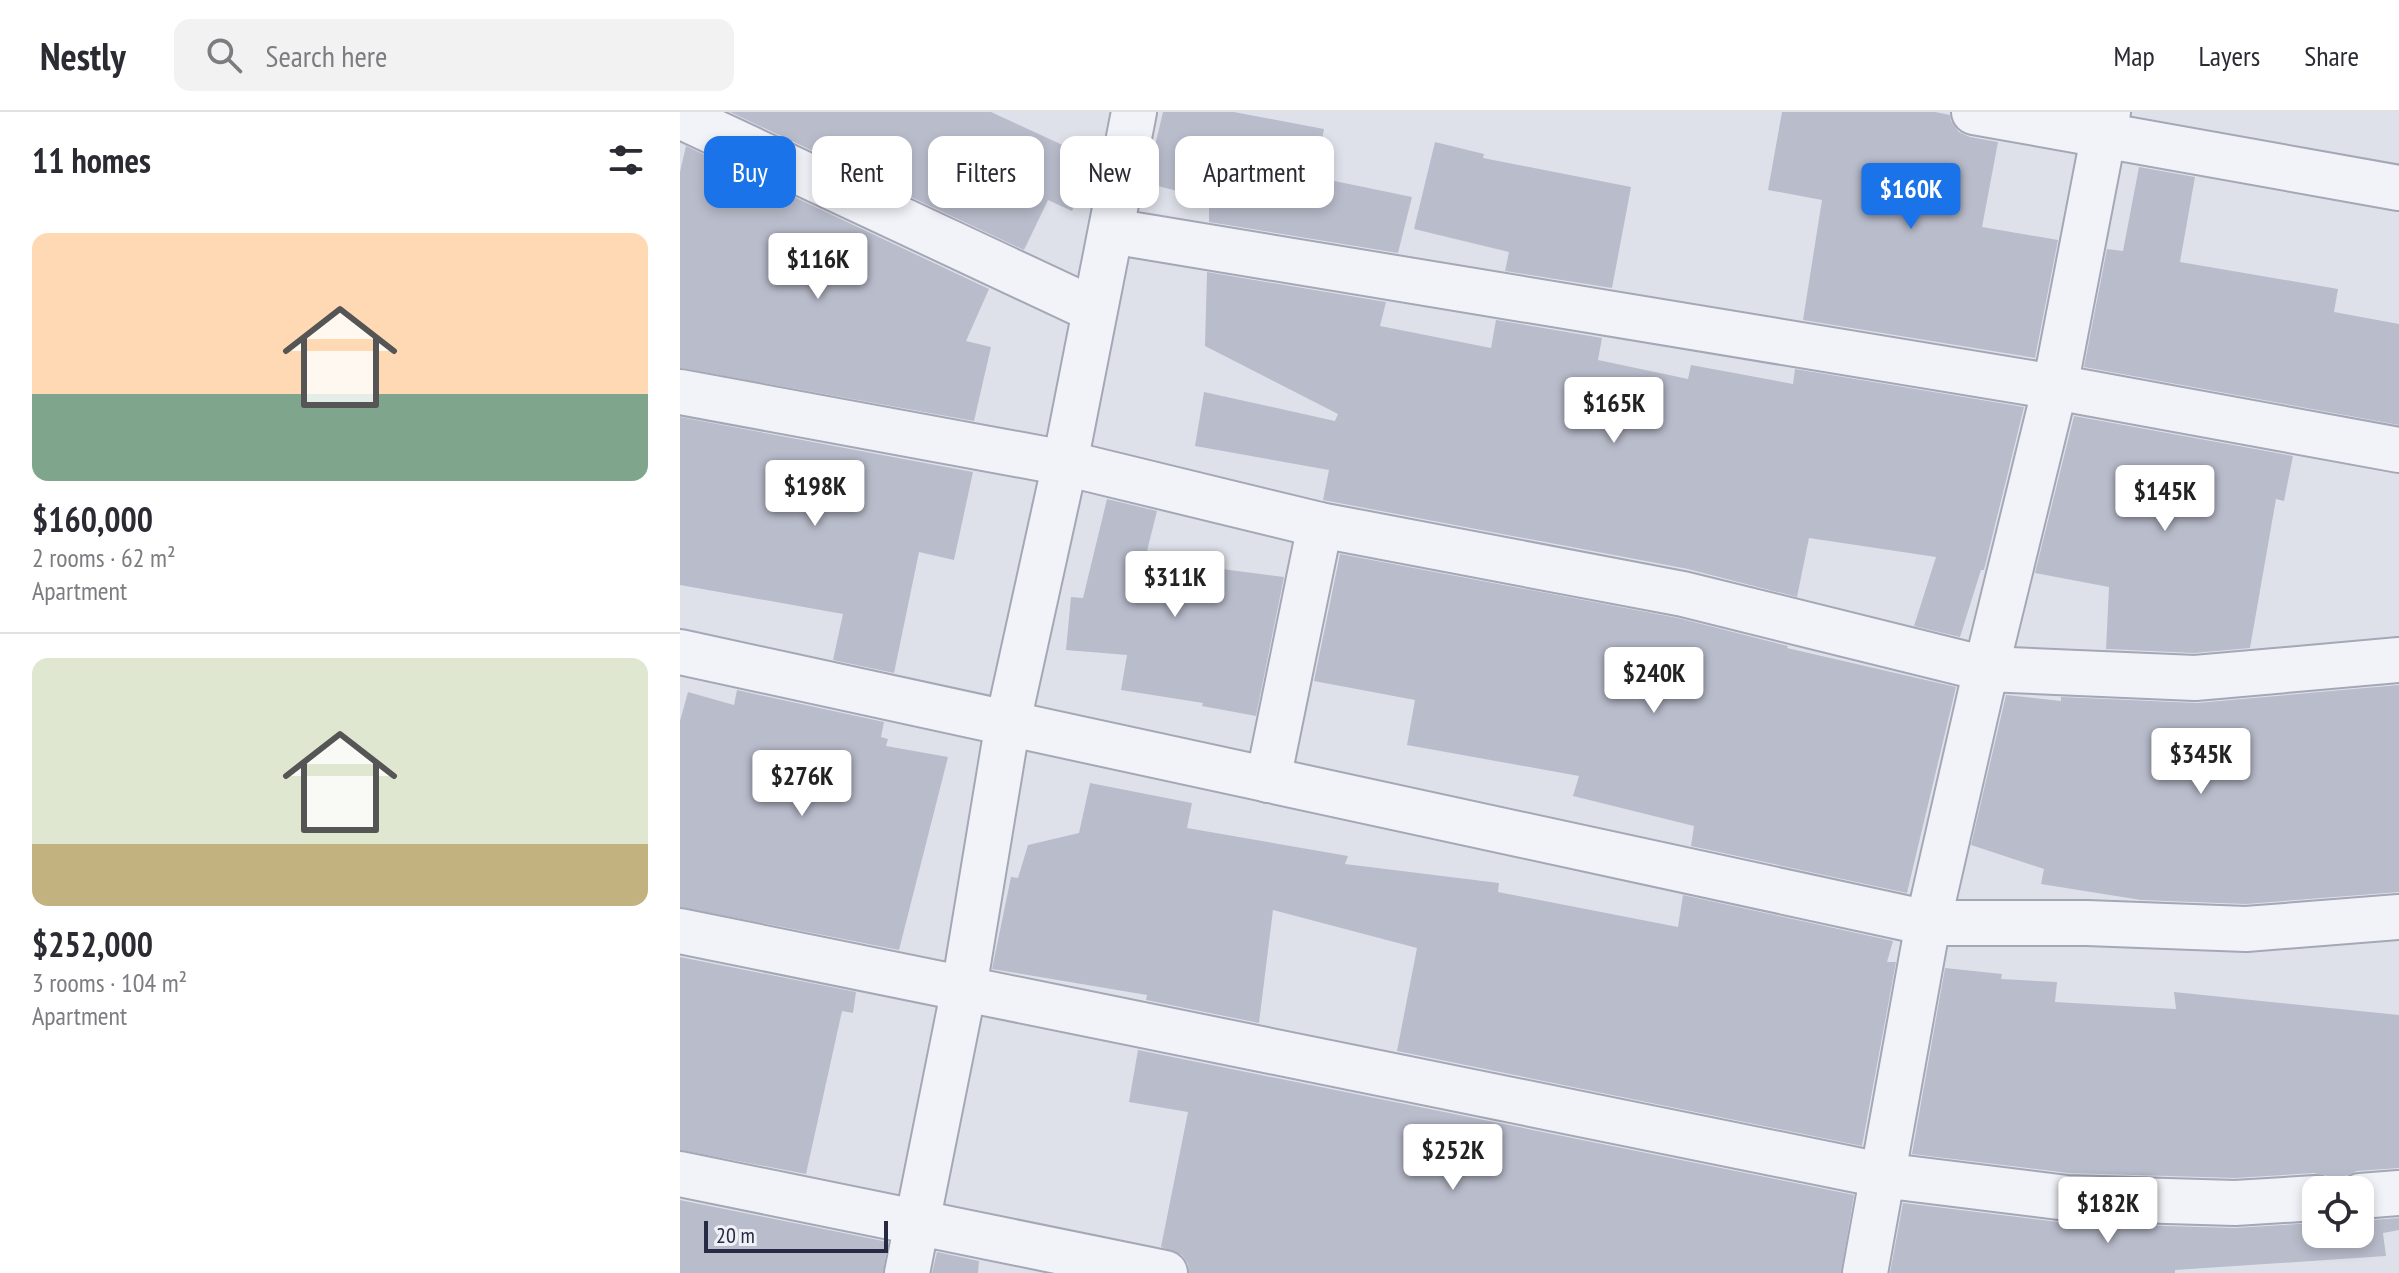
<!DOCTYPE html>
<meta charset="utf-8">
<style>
:root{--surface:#fff;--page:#f2f2f3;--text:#2b2b33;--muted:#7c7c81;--line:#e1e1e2;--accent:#1a73e8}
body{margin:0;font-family:"PT Sans Narrow",sans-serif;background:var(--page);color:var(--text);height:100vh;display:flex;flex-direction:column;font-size:30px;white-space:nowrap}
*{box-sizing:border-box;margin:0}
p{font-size:26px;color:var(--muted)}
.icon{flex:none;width:44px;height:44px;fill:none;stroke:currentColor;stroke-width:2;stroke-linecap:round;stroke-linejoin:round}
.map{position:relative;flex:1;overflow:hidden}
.sheet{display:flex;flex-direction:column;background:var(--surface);width:680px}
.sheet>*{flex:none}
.hud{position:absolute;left:24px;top:24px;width:760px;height:72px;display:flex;gap:16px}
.buttons{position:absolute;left:1622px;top:1064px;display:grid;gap:16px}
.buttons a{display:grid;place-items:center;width:72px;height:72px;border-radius:16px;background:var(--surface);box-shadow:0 4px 12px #0003;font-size:40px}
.scale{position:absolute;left:24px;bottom:20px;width:184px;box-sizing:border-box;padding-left:8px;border:4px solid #262b43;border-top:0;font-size:22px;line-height:28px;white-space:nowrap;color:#262b43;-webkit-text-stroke:6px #eff1f7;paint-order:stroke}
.price{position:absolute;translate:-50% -68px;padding:0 18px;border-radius:8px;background:#fff;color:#222;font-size:26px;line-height:52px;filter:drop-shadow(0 2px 4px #0008)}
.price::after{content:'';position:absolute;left:50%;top:48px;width:24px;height:18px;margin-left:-12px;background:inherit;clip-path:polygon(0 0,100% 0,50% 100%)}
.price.selected{background:var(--accent);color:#fff}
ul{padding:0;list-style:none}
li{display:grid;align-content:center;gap:16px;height:424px;padding:0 32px}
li+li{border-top:2px solid var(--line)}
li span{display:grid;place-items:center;height:248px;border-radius:16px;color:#555}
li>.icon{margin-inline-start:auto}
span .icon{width:144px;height:144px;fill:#fffc;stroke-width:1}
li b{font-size:34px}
h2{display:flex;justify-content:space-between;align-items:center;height:96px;padding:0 32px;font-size:34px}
.pill{padding:0 28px;border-radius:16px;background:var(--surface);box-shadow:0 4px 12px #0003;font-size:28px;line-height:72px}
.pill.selected{background:var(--accent);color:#fff}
header{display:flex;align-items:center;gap:48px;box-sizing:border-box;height:112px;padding:0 40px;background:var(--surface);border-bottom:2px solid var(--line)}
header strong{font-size:38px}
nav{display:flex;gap:44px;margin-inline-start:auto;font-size:28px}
.search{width:560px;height:72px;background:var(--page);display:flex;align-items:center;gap:20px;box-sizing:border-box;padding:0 28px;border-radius:16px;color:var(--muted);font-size:30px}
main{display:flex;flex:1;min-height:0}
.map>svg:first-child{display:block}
.building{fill:#b9bccb}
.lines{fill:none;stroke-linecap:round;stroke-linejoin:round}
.street-casing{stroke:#a4a7b5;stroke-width:48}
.street{stroke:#f2f3f8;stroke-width:44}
</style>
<header>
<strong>Nestly</strong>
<div class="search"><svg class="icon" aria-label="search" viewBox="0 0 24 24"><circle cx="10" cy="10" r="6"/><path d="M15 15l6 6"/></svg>Search here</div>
<nav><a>Map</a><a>Layers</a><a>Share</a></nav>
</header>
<main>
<section class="sheet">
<h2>11 homes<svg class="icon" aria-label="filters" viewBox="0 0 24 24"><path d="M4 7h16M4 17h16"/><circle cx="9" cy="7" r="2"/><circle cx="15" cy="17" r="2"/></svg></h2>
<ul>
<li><span style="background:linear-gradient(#ffd9b3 65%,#7fa58c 0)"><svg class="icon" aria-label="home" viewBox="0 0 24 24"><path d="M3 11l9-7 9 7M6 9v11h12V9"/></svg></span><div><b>$160,000</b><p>2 rooms · 62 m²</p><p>Apartment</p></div></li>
<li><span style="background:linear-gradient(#dfe7d0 75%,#c2b280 0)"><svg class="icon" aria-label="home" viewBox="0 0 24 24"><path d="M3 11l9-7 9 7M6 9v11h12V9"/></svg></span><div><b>$252,000</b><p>3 rooms · 104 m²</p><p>Apartment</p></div></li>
</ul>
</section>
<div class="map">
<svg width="1719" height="1161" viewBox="0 0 1719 1161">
<rect width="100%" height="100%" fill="#dfe1ea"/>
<!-- building -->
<g class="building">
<polygon points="50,0 311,0 415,48 392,99 368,88 344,138"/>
<polygon points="483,0 554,0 644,17 635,65 732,85 718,141 529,110 529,87 466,71"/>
<polygon points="1102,0 1255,0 1270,3 1271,9 1279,20 1290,25 1318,30 1302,115 1378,128 1355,246 1123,208 1142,88 1088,78"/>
<polygon points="755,30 804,42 803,46 951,75 932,176 825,159 829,140 734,117"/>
<polygon points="6,34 309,177 286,229 311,235 294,309 0,256 0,60"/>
<polygon points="1459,55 1515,65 1500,150 1658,177 1654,200 1719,212 1719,313 1404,255 1427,137 1443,139"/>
<polygon points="527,160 706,190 700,214 811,236 816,208 922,226 918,248 1008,267 1011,253 1113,272 1115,257 1344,295 1304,458 1301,458 1280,525 1234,514 1256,445 1129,426 1117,485 1008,457 643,388 649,358 515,334 524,280 655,309 658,302 525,234"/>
<polygon points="1394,304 1613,344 1604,389 1596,387 1570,536 1514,541 1426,537 1429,475 1355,461"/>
<polygon points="0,305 293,360 274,448 239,440 214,561 153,548 163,502 0,473"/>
<polygon points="427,387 477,399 465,447 604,465 576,604 522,594 523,591 441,578 447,543 386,538 391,485 403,486"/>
<polygon points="660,442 998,506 1108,534 1107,536 1276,575 1227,781 1011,734 1014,714 893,684 899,664 727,633 735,588 634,569"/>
<polygon points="1719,573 1719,780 1566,792 1461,788 1361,772 1364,757 1291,733 1326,583 1381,589 1381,585 1517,591"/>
<polygon points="57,578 204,610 201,625 208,627 206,634 268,645 219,838 0,795 0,609 8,580 54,593"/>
<polygon points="410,671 512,691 507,716 668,744 665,752 819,771 818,780 998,815 1003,783 1213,829 1207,850 1216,850 1182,1034 717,939 737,836 593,798 579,911 466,888 467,883 312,857 331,765 338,766 348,733 399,721"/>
<polygon points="0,845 176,880 173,901 162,899 126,1062 0,1038"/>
<polygon points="1265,856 1322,862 1321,867 1377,870 1375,890 1496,897 1494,880 1719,903 1719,1056 1677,1059 1665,1064 1657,1074 1648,1064 1634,1061 1555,1066 1389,1061 1232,1042"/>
<polygon points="458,938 1174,1083 1161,1161 509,1161 508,1152 502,1143 481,1135 508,1000 449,990"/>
<polygon points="0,1088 208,1130 203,1161 0,1161"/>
<polygon points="1223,1091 1386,1111 1554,1116 1636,1111 1636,1122 1680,1122 1680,1109 1719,1106 1719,1118 1703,1121 1706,1144 1495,1158 1495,1161 1210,1161"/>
<polygon points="257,1140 299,1149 298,1161 252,1161"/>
</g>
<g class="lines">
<!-- street casing -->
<g class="street-casing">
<g id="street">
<polyline points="1294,0 1719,76"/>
<polyline points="0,4 414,198"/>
<polyline points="431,119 1375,275 1719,338"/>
<polyline points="0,280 385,351 640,413 1003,482 1306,557 1515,566 1719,548"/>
<polyline points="0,540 1248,811 1407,811 1566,817 1719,805"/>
<polyline points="588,668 640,413"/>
<polyline points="0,819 1201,1063 1387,1086 1555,1091 1636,1086"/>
<polyline points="0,1062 485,1161"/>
<polyline points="1680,1084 1719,1081"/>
<polyline points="227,1161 284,876 328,610 385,351 454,0"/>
<polyline points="1185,1161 1248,811 1306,557 1375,275 1428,0"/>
</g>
</g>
<!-- street -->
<use href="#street" class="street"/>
</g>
</svg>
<div class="buttons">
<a><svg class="icon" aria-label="locate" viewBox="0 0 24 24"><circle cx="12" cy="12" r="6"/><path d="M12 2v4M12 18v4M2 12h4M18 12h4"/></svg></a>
</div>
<div class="scale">20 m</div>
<b class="price selected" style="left:1231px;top:119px">$160K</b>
<b class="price" style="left:138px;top:189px">$116K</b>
<b class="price" style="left:934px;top:333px">$165K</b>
<b class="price" style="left:135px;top:416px">$198K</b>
<b class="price" style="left:1485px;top:421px">$145K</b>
<b class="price" style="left:495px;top:507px">$311K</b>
<b class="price" style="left:974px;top:603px">$240K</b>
<b class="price" style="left:1521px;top:684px">$345K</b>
<b class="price" style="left:122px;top:706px">$276K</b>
<b class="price" style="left:773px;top:1080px">$252K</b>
<b class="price" style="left:1428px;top:1133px">$182K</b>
<div class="hud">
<a class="pill selected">Buy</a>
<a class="pill">Rent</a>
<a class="pill">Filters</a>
<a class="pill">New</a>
<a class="pill">Apartment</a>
</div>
</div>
</main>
